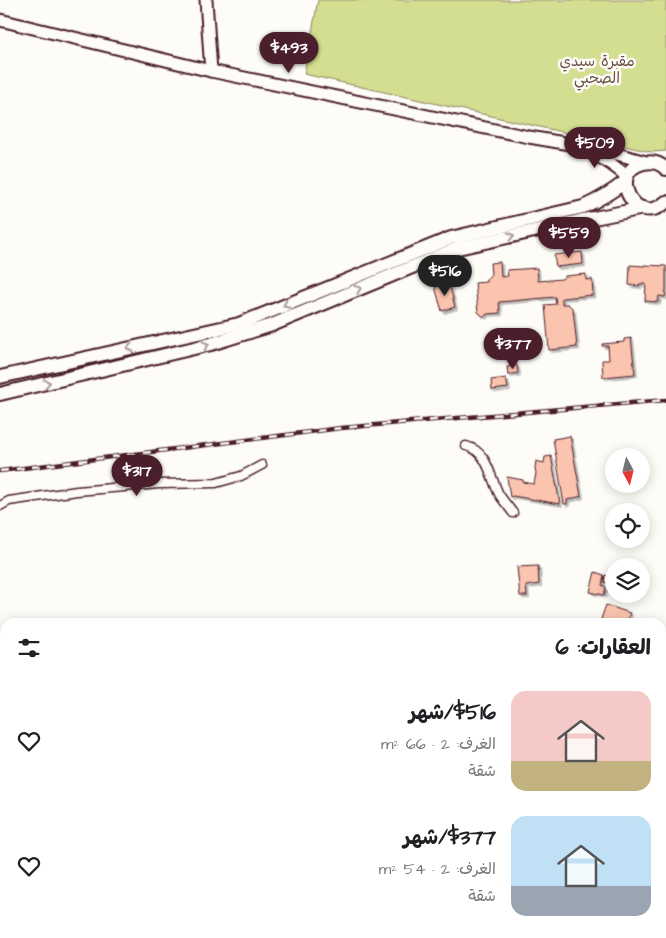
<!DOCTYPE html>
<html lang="ar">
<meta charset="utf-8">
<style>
:root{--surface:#fff;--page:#f6f6f6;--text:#202124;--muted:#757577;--accent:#4a1f2b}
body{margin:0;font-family:"Architects Daughter","Playpen Sans Arabic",sans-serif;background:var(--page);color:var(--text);direction:rtl;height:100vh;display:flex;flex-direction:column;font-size:19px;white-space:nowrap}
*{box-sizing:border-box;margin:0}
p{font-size:16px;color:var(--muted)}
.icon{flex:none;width:28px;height:28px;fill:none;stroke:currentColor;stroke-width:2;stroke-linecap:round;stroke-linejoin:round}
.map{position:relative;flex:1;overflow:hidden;direction:ltr}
.side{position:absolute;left:0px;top:618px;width:666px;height:321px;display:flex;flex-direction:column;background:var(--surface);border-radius:15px 15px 0 0;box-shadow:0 2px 12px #0003;direction:rtl}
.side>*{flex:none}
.needle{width:32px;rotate:173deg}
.controls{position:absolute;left:605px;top:448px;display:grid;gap:10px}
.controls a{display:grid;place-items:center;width:45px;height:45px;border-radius:50%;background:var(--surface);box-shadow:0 2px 12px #0003;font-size:25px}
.price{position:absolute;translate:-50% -42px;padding:0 11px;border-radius:18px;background:var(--accent);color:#fff;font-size:16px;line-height:32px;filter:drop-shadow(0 1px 2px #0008)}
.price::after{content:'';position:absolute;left:50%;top:30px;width:15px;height:11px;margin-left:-8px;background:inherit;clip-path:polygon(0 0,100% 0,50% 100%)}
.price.on{background:#222;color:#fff}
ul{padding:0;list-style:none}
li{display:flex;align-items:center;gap:15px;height:125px;padding:0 15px}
li span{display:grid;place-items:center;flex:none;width:140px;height:100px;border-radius:15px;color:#555}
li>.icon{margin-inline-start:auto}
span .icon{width:60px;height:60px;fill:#fffc;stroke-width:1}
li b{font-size:21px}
h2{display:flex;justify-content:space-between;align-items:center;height:60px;padding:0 15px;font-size:21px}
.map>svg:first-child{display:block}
.built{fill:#fcebe1}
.green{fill:#d3de91;stroke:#8e7e5e}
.building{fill:#fbc4af;stroke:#4a1f2b;filter:url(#shadow)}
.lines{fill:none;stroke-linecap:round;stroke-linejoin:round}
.minor-casing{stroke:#4a1f2b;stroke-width:11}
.secondary-casing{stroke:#4a1f2b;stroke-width:15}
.primary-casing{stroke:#4a1f2b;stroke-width:16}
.minor{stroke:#fdfcf7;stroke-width:8}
.secondary{stroke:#fdfcf7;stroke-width:11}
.primary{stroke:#fdfcf7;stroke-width:12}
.rail-casing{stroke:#4a1f2b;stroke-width:4.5}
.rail{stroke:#fdfcf7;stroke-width:2.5;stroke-dasharray:8;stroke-linecap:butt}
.oneway{stroke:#ac999b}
.labels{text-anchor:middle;stroke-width:5;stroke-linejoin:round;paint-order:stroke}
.park-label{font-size:15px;fill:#6c4f44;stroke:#fdfcf7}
</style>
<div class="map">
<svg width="666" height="938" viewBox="0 0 666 938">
<defs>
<filter id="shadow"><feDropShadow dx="2.5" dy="2.5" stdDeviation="0" flood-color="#0004"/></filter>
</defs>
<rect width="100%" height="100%" fill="#fdfcf7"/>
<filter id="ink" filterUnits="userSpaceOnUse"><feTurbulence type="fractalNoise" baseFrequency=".02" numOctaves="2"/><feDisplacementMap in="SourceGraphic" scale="10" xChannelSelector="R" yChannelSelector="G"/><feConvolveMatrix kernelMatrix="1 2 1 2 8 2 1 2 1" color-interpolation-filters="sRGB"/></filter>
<g filter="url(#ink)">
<!-- built -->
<polygon class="built" points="0,638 5,639 5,934 251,934 250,938 0,938"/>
<!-- green -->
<polygon class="green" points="318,0 666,0 666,151 651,152 304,74"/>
<!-- building -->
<g class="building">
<polygon points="582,252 583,264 556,267 554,255"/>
<polygon points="500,262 501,277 508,276 507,270 537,268 538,281 562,279 565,276 586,274 586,280 592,279 593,295 562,298 562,304 568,304 573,309 577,347 549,350 545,305 556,304 555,297 499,302 500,313 487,314 484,317 478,312 475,283 486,282 486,280 491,274 490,263"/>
<polygon points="630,265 644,266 644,265 666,266 666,289 665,297 659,296 658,302 645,301 646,284 639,284 639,286 629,285"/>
<polygon points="449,283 455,307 442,311 435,287"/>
<polygon points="631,338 635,374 603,377 602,360 609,360 608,346 602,346 602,344 624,342 624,339"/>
<polygon points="517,365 518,373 508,375 507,367"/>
<polygon points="506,378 508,388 492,390 491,380"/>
<polygon points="570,436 581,496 567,500 567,504 564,504 553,439"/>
<polygon points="551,456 560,504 513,496 510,497 507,477 523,480 523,482 534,484 536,473 535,468 536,461 544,463 545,457"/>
<polygon points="538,566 539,584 526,586 527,596 520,596 517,567"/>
<polygon points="595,572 604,575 602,585 606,587 604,595 590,592"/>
<polygon points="605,575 614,578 614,585 604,582"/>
<polygon points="606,605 630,613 627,622 610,622 601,619"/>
<polygon points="666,812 666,822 661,825 661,815"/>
<polygon points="126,934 149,934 149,938"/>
<polygon points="204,934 217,934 216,938 203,938"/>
</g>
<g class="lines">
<!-- minor casing -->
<g class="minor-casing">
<g id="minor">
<path d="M466 446C488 451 490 477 499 494 503 501 509 507 513 513"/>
<polyline points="0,506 9,501 77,491 159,484 216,483 241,476 262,465"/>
<polyline points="0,636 5,638"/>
<polyline points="0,923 5,926"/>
<polyline points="19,938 19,934"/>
<polyline points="170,938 172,934"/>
<polyline points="636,938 666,936"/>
</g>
</g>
<!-- secondary casing -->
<g class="secondary-casing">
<g id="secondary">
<polyline points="206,0 211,71"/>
<polyline points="0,20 211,71 529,137 599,149 646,162"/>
<path d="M590 152C604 159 616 166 627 177"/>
</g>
</g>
<!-- primary casing -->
<g class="primary-casing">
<g id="primary">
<path d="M666 169C660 163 652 161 644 163 606 171 635 230 666 202"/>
<path d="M0 377 239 324 274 310 451 238 583 207C599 200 612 192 626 181"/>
<polyline points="0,394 211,344 272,325 458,248 579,221 644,208"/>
</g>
</g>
<!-- minor -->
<use href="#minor" class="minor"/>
<!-- secondary -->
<use href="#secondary" class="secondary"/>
<!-- primary -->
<use href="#primary" class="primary"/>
<!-- rail casing -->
<g class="rail-casing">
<polyline id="rail" points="0,471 341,428 666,400"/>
</g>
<!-- rail -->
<use href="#rail" class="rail"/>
</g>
<!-- one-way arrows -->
<defs><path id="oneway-chevron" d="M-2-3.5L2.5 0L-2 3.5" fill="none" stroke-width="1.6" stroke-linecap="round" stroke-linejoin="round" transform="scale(1.25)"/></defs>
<g class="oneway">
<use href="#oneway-chevron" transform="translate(511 236) rotate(-12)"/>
<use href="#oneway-chevron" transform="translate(358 289) rotate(-22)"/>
<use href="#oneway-chevron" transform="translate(286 305) rotate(157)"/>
<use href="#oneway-chevron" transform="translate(206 345) rotate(-14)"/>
<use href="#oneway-chevron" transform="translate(130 348) rotate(168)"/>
<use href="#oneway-chevron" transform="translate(47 383) rotate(-13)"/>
</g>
</g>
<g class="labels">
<!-- park labels -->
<g class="park-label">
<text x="597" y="66">مقبرة سيدي<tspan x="597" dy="17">الصحبي</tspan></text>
</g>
</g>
</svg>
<div class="controls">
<a><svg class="needle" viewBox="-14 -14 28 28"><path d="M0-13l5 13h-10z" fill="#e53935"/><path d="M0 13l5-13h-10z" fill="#757577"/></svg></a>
<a><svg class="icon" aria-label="locate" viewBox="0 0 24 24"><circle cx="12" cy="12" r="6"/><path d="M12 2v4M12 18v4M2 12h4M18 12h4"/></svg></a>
<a><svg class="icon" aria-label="layers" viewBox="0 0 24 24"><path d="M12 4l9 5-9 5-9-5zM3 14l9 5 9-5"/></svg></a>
</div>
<b class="price" style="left:289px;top:74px">$493</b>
<b class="price" style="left:595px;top:169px">$509</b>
<b class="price" style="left:569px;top:259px">$559</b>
<b class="price on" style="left:445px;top:297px">$516</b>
<b class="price" style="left:513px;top:370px">$377</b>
<b class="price" style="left:137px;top:497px">$317</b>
<section class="side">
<h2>العقارات: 6<svg class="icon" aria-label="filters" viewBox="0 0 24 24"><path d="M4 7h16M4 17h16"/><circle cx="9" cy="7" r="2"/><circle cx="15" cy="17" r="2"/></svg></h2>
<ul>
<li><span style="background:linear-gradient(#f6c9c9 70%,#c2b280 0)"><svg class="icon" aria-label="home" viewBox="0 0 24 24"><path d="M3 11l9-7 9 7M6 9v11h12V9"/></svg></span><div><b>$516/شهر</b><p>الغرف: 2 · 66 m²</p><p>شقة</p></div><svg class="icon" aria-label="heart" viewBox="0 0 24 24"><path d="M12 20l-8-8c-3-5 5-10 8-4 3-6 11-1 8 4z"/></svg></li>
<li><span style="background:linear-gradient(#bfe0f5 70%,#9aa5b1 0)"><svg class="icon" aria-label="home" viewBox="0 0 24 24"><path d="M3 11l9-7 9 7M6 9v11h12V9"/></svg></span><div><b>$377/شهر</b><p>الغرف: 2 · 54 m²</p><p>شقة</p></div><svg class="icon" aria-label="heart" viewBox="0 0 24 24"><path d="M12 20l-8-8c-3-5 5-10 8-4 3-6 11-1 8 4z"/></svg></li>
</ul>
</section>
</div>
